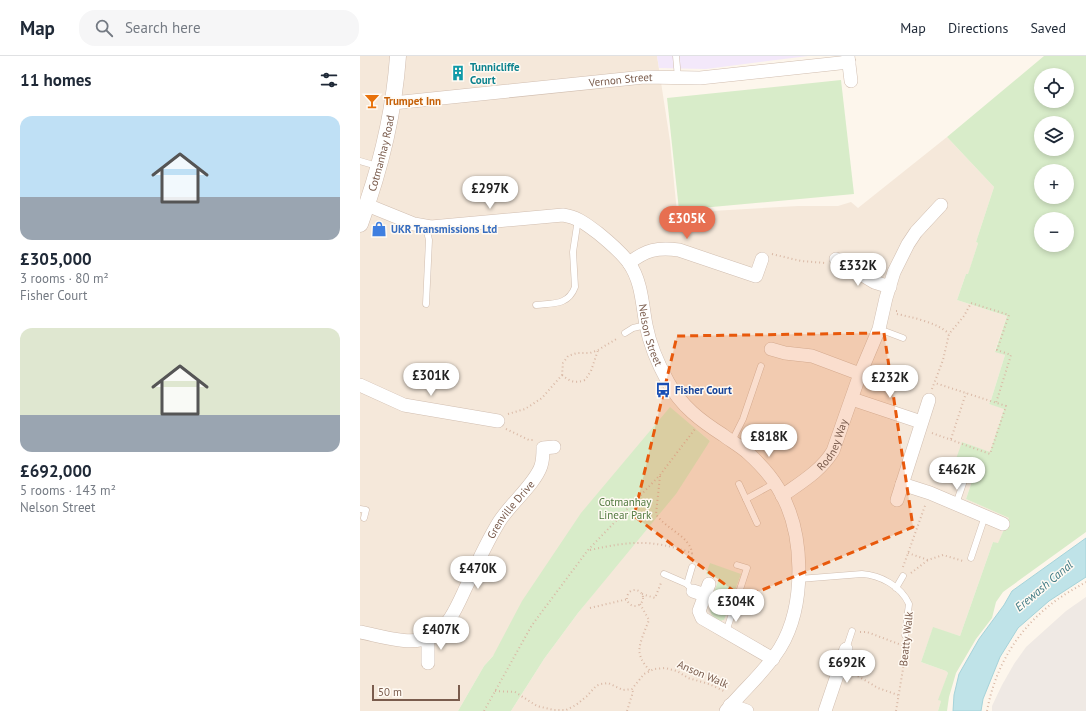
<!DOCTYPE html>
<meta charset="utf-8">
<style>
:root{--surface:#fff;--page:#f6f6f7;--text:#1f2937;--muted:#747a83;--line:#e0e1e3;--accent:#e76f51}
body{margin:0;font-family:"PT Sans",sans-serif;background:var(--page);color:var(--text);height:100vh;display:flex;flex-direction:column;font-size:15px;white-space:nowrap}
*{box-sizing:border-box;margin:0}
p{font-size:13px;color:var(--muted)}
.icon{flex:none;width:22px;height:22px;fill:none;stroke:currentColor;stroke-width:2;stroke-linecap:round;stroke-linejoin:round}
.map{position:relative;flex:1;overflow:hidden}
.details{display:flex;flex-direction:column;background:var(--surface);width:360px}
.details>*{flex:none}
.buttons{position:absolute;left:674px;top:12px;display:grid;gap:8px}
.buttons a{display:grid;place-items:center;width:40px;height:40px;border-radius:50%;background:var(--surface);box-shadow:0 2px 6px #0003;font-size:20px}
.scale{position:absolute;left:12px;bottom:10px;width:88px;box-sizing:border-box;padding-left:4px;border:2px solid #7a5c4d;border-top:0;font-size:11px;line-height:14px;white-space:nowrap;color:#7a5c4d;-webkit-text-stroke:3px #fffaf3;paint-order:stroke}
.price{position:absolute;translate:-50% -34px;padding:0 9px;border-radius:14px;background:#fff;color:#222;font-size:13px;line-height:26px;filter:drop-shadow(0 1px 2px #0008)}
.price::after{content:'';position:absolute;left:50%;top:24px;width:12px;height:9px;margin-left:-6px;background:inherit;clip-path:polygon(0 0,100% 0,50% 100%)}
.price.selected{background:var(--accent);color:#fff}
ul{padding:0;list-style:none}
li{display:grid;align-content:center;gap:8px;height:212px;padding:0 20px}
li span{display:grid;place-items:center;height:124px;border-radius:12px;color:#555}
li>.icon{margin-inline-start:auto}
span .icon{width:72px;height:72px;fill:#fffc;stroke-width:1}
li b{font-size:17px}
h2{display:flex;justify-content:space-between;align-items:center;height:48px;padding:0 20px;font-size:17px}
header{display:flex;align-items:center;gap:24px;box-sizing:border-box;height:56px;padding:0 20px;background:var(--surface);border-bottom:1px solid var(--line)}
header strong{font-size:19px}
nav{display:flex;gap:22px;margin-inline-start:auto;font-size:14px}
.search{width:280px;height:36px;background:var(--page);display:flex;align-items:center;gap:10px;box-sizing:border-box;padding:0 14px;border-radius:16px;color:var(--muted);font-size:15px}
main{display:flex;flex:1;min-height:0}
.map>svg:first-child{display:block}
.residential{fill:#f5e8da}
.industrial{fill:#efe9e4}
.education{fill:#f3e8fa}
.green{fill:#d8ecc9;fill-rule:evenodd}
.water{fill:#bfe3e8;stroke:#a5d3da}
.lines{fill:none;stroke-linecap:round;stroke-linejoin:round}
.service-casing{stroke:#d1beb0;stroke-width:7}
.minor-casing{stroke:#d1beb0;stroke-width:14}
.tertiary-casing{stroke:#d1beb0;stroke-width:17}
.path{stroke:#d9b8a5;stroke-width:2;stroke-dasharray:1 3;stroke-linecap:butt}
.service{stroke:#fff;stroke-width:6}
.minor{stroke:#fff;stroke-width:13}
.tertiary{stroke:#fff;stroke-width:16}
.marked{fill:#e8590c;fill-opacity:0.2;stroke:#e8590c;stroke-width:3;stroke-dasharray:8 5;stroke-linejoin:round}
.labels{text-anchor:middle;stroke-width:3;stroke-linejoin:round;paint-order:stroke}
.culture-label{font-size:11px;font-weight:bold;fill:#0d838f;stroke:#fffaf3;text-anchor:start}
.street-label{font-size:11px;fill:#7a5c4d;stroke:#fffaf3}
.food-label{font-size:11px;font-weight:bold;fill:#c56008;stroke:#fffaf3;text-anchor:start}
.shop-label{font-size:11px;font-weight:bold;fill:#366cbe;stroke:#fffaf3;text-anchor:start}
.transit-label{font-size:11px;font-weight:bold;fill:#164399;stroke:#fffaf3;text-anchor:start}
.park-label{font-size:11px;fill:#537a41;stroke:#fffaf3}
.water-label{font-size:12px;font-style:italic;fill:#437c86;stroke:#fffaf3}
</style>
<header>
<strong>Map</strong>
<div class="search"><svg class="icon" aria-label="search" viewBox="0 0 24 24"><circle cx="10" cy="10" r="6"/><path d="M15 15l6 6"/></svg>Search here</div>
<nav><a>Map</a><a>Directions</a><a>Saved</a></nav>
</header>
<main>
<section class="details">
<h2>11 homes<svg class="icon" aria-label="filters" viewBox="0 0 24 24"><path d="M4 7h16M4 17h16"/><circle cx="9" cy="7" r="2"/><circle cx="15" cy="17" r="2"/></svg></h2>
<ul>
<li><span style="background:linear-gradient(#bfe0f5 65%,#9aa5b1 0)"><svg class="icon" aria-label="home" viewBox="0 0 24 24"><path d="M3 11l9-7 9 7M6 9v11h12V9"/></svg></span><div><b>£305,000</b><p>3 rooms · 80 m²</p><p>Fisher Court</p></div></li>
<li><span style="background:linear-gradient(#dfe7d0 70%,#9aa5b1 0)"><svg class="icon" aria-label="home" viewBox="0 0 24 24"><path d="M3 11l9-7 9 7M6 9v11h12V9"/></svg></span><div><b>£692,000</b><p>5 rooms · 143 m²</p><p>Nelson Street</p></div></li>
</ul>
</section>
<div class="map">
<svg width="726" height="655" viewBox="0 0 726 655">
<rect width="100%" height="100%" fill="#fdf6ec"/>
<!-- residential -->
<polygon class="residential" points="0,0 297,0 310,85 317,157 438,150 478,150 491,146 498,152 587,81 634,131 616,186 618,187 608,219 606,218 597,244 647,260 635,295 645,299 631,344 629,348 644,352 630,397 602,386 617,410 606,443 649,462 638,488 633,486 600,580 573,572 561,606 586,615 588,617 579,644 581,645 578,655 151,655 184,603 218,557 287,471 350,385 336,373 124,610 98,655 0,655"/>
<!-- industrial -->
<polygon class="industrial" points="726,541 726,655 632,655 632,650 642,629 654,608 666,591 706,555"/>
<!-- education -->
<polygon class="education" points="297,0 448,0 346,13 299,12"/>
<!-- green -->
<g class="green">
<path d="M684 0H726V476L643 536 636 546 632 562 616 583 596 617 589 641 587 655H578L581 645 578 644 588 617 586 615 561 606 573 571 600 580 633 486 638 487 649 462 606 443 617 410 596 403 602 386 630 396 644 353 629 348 631 344 645 299 635 296 647 260 597 244 606 218H608L618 187 616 186 634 131 587 81ZM681 19H707V45H681ZM681 67H707V93H681ZM681 115H707V141H681ZM681 163H707V189H681Z"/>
<polygon points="481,24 494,138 319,154 307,42"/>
<polygon points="310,351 350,385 316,438 218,557 184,603 151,655 98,655 124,610 133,600 162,545 221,457"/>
<path d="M350 507 381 518 364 564H362V565C359 564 355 563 353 560 345 553 356 532 359 523L346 518Z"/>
</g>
<!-- water -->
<polygon class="water" points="726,482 726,521 689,545 658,572 640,601 623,643 621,655 593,655 594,639 599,618 619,583 644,549 652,535"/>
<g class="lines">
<!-- service casing -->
<g class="service-casing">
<g id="service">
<polyline points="316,0 318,22"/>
<polyline points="0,105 17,110"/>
<polyline points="66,248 69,184 66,171"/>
<path d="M176 249C192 247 208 250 215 231L213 196 218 163"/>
<polyline points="519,273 543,282"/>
<polyline points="265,277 273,272 286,269"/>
<polyline points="372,385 383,363 401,310"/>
<polyline points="379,428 397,467"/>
<polyline points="386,443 415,427"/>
<polyline points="596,448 609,410"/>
<polyline points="0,453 6,454 4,462"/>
<polyline points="611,502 625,460"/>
<polyline points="304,518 327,528 333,535"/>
<path d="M439 523 502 518C520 519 541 530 549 548L545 579"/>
<polyline points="327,528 332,511"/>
<polyline points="536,532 543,520"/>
<polyline points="366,576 387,512 377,509"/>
<polyline points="486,593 492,575"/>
</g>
</g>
<!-- minor casing -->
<g class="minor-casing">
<g id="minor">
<polyline points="488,0 491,25"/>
<path id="s1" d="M33 47 284 21 340 22 489 6"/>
<path id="s2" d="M7 149 54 168 71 171 203 159C218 161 227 169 238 177 249 186 261 196 269 207 282 226 282 248 286 269 290 290 298 308 308 326 321 350 341 365 363 379 371 385 380 390 388 397 399 407 411 420 418 432 445 475 446 549 420 592 405 616 384 633 366 655"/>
<polyline points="476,203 495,211 504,220 514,226 530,231"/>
<path d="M269 207C286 194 297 191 319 194L396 220 402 203"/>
<polyline points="411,293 425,297 452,300 500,318"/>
<polyline points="0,329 44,349 138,365"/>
<polyline points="492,343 561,366"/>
<polyline points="542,428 570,437 643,468"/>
<path id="s3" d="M422 440C440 427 461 415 473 395L500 318 519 273 526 242 534 216 548 188 556 176 581 149"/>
<polyline points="537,444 569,344"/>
<polyline points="349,528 339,555 342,562 413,603"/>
<polyline points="333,535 345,539"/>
<path id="s4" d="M0 576C21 580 52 591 72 580 92 569 100 542 110 523 119 503 128 484 139 466 150 448 175 428 181 410 183 404 183 398 183 392L194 391"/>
<polyline points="68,607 68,582"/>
<polyline points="370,649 387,655"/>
<polyline points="465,655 486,593"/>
</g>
</g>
<!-- tertiary casing -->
<g class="tertiary-casing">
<g id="tertiary">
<path id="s5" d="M0 168C20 114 34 58 38 0"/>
</g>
</g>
<!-- path -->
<g class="path">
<polyline points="412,198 441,205 465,207"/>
<path d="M536 255H537V258C551 261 579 267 589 278"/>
<path d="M202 319C209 325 215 328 225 324L231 315 238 294"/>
<polyline points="572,333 583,304 589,278 604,260 611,247 649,259 637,294 651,299 636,347"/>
<polyline points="148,358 165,353 182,342 202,319 203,307 208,300 217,297 230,297 238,294 258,282"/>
<polyline points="146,373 169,384 173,384"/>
<polyline points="572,377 630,398 646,350 575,327"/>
<polyline points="591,383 606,337"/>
<path d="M300 420 296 458C304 472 330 480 332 497"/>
<path d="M230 494C272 485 290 483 332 497V502"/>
<polyline points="548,497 568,504 583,499 603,505"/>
<polyline points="543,511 566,447"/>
<polyline points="551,517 568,504"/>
<circle cx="275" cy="542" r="8"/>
<polyline points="282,538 295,542 301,527"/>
<path d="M280 548 289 564C286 572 277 591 280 598 281 605 286 610 290 615"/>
<polyline points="230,552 268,543"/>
<polyline points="500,576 507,576 544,590"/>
<polyline points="491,616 518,632 538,639"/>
<polyline points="135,635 155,636 177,650 194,654 206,654 216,649 227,640 236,630 241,628 248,627 263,634 272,633 284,618 294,613 305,612 317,615 328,622 349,628 366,636"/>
<polyline points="124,655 172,569 228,494 300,419 335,373"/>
<polyline points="267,655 273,636 272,633"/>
<polyline points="536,655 543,613 545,587"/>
<path d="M627 655C635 612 656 576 690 549 701 540 714 533 726 526"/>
</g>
<!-- service -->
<use href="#service" class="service"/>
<!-- minor -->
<use href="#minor" class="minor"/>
<!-- tertiary -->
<use href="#tertiary" class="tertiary"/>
</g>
<!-- marked area -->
<path class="marked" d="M524 277 553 471 383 542 274 460 317 280Z"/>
<!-- icons -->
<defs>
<g id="building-bare" transform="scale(1.2)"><path d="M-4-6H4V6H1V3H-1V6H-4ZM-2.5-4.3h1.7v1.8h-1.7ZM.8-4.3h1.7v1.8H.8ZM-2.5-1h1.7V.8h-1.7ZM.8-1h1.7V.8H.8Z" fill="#0f9aa8" stroke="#fffaf3" stroke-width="2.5" paint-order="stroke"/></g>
<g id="bar-bare" transform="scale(1.2)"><path d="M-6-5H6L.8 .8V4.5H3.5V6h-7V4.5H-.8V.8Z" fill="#e8710a" stroke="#fffaf3" stroke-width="2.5" paint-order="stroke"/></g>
<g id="shop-bare" transform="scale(1.2)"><path d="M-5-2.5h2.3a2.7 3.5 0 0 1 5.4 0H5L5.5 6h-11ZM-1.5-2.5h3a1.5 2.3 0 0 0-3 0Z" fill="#3f7fe0" stroke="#fffaf3" stroke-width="2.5" paint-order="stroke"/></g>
<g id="bus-bare" transform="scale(1.2)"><path d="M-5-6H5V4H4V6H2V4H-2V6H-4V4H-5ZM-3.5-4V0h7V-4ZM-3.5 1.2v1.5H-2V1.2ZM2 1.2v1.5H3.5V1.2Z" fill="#1a4fb4" stroke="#fffaf3" stroke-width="2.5" paint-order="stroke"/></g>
</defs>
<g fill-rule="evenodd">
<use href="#building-bare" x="98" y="17"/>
<use href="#bar-bare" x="12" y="45"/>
<use href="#shop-bare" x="19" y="173"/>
<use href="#bus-bare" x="303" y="334"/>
</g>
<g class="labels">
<!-- culture labels -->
<g class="culture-label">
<text x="110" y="15">Tunnicliffe<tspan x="110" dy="13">Court</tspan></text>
</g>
<!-- street labels -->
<g class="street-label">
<text dy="4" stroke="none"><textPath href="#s1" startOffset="229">Vernon Street</textPath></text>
<text dy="4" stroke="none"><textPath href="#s5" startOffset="74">Cotmanhay Road</textPath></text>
<text dy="4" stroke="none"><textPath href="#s2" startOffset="359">Nelson Street</textPath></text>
<text dy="4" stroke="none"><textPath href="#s3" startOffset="74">Rodney Way</textPath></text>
<text dy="4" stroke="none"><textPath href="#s4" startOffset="224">Grenville Drive</textPath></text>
<text transform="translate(546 583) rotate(-84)" y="4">Beatty Walk</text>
<text transform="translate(343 618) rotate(23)" y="4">Anson Walk</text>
</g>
<!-- food labels -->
<g class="food-label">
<text x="24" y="49">Trumpet Inn</text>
</g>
<!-- shop labels -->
<g class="shop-label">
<text x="31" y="177">UKR Transmissions Ltd</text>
</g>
<!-- transit labels -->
<g class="transit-label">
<text x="315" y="338">Fisher Court</text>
</g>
<!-- park labels -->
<g class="park-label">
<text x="265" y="450">Cotmanhay<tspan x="265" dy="13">Linear Park</tspan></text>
</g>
<!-- water labels -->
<g class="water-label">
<text transform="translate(684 530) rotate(-40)" y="4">Erewash Canal</text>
</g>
</g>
</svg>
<div class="buttons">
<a><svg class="icon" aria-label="locate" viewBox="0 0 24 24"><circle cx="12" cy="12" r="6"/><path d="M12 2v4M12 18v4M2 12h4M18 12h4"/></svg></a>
<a><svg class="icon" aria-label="layers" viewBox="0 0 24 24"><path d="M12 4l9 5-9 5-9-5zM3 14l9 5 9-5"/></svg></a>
<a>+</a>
<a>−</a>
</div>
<div class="scale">50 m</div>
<b class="price" style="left:130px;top:154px">£297K</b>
<b class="price selected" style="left:327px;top:184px">£305K</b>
<b class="price" style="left:498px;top:231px">£332K</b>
<b class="price" style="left:71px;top:341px">£301K</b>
<b class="price" style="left:530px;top:343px">£232K</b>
<b class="price" style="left:409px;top:402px">£818K</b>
<b class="price" style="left:597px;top:435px">£462K</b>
<b class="price" style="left:118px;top:534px">£470K</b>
<b class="price" style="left:376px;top:567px">£304K</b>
<b class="price" style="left:81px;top:595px">£407K</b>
<b class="price" style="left:487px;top:628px">£692K</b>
</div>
</main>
